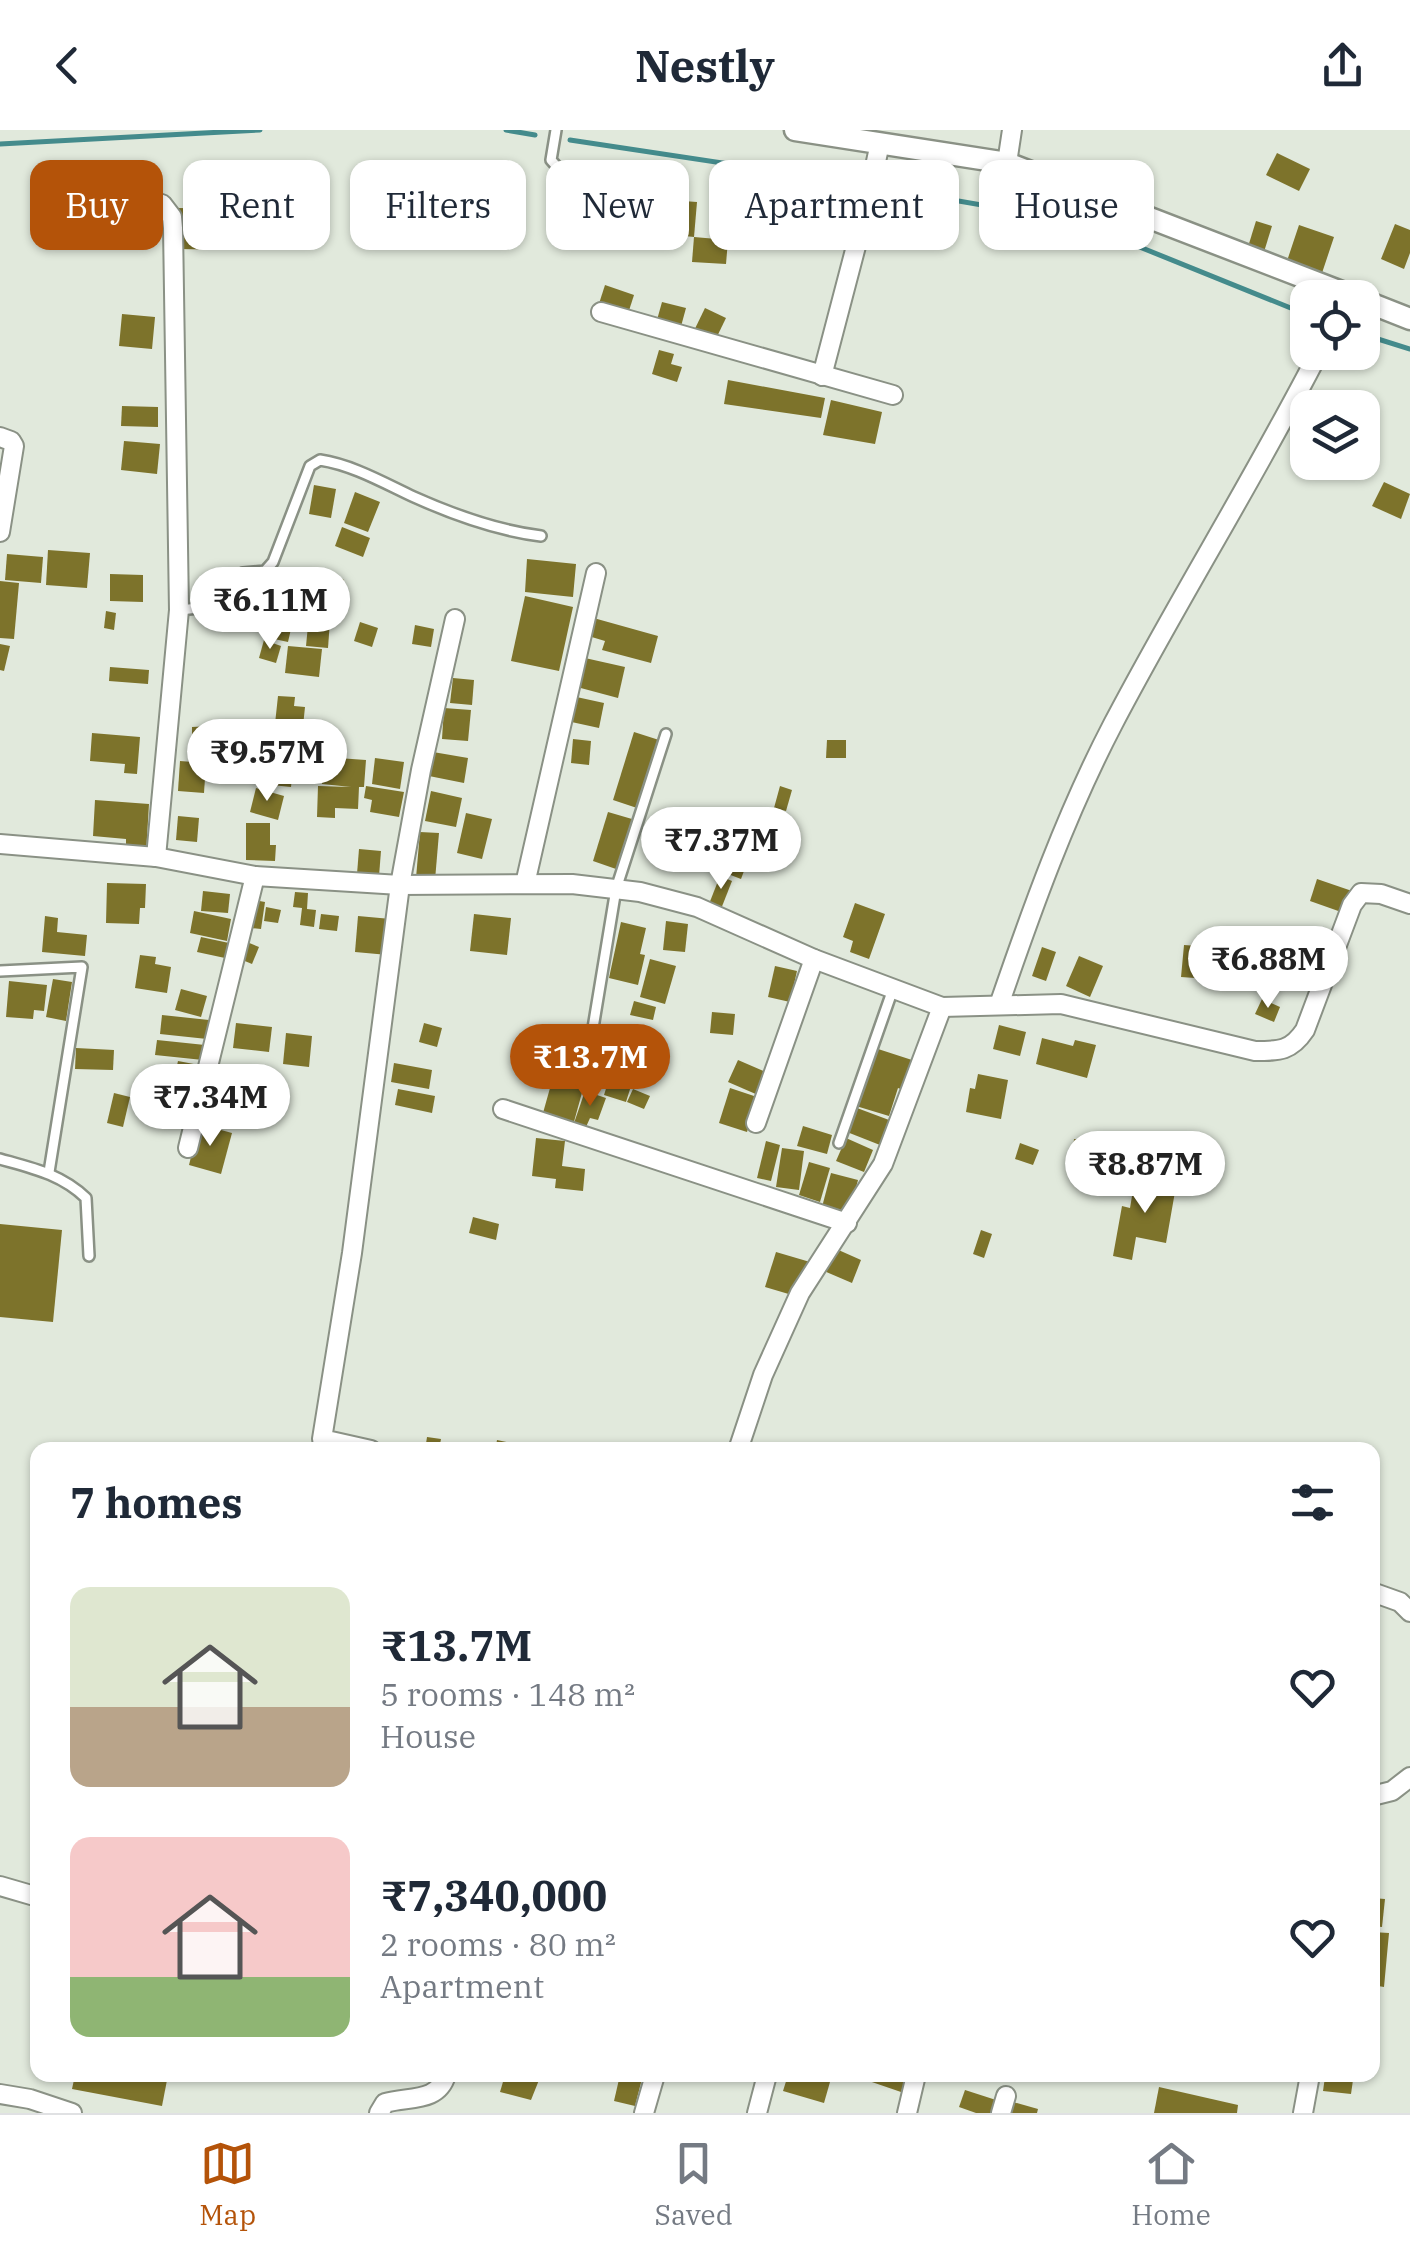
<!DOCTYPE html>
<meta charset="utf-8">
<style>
:root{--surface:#fff;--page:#f6f6f7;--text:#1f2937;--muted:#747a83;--line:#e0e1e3;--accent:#b45309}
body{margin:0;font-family:"IBM Plex Serif",serif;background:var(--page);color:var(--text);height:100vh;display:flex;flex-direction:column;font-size:38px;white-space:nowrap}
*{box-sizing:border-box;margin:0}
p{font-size:32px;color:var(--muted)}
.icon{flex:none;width:55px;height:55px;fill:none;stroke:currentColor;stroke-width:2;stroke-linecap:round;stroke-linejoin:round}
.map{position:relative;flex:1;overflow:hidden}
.sheet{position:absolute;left:30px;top:1312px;width:1350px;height:640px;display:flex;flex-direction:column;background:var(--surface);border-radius:20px;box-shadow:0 2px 8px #0004}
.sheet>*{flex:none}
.guide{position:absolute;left:30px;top:30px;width:1350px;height:90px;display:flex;gap:20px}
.fabs{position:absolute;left:1290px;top:150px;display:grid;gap:20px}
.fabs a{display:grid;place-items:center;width:90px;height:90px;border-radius:20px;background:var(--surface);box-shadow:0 2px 8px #0004;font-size:50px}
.price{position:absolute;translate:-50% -85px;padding:0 22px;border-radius:35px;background:#fff;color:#222;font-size:32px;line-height:65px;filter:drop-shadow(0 2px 5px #0008)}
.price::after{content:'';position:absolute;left:50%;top:60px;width:30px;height:22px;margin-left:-15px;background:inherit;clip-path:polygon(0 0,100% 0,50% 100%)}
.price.active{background:var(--accent);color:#fff}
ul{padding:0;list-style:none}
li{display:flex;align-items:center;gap:30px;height:250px;padding:0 40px}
li span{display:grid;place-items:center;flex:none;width:280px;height:200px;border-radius:20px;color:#555}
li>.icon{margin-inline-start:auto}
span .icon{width:120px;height:120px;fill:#fffc;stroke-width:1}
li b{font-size:42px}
h2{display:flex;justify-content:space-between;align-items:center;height:120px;padding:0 40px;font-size:42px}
.chip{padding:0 35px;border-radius:20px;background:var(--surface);box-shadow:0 2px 8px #0004;font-size:35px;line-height:90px}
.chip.active{background:var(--accent);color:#fff}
header{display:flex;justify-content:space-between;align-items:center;height:130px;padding:0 40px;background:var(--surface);font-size:45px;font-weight:700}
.dock{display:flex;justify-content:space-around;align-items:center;height:140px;border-top:2px solid var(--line);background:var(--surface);font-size:28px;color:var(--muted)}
.dock a{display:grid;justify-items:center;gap:5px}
.dock .active{color:var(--accent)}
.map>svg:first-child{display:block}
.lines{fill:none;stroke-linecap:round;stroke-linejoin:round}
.stream{stroke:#448b8c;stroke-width:5}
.building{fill:#7d732b}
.service-casing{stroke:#8a9185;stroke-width:14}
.minor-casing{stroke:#8a9185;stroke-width:22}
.tertiary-casing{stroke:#8a9185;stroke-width:25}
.service{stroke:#fff;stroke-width:9}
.minor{stroke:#fff;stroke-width:18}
.tertiary{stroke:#fff;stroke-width:20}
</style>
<header><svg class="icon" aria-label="back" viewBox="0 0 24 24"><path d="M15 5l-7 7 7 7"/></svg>Nestly<svg class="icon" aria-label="share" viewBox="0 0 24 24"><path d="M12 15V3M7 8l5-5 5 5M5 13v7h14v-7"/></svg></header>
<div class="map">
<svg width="1410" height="1983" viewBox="0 0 1410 1983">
<rect width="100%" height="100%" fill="#e1e9dc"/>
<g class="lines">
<!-- stream -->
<g class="stream">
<polyline points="506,0 535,5"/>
<polyline points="570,10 856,53"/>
<polyline points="0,14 260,0"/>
<polyline points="889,59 1057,88 1110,105 1308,185"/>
<polyline points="1362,204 1410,219"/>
</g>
</g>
<!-- building -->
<g class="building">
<polygon points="1277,23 1310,39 1299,61 1266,45"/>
<polygon points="83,43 116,43 116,62 83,63"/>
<polygon points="669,70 697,72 694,107 666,104"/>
<polygon points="178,78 242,79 242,120 177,119"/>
<polygon points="1256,91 1272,96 1263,125 1247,120"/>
<polygon points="1395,94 1410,100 1410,123 1404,139 1381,129"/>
<polygon points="1299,95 1334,107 1321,146 1286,134"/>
<polygon points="694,107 728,110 726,134 692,132"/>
<polygon points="605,155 634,165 624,196 595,186"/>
<polygon points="662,172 686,178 677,211 653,204"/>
<polygon points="705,178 726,188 710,221 689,211"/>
<polygon points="122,184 155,187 152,219 119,216"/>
<polygon points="659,220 674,224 671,234 682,237 677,252 652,244"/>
<polygon points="728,250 825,268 821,288 724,274"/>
<polygon points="831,270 882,282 875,314 823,305"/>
<polygon points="122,276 158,277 158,297 121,296"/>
<polygon points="124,311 160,314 157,344 121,340"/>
<polygon points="1384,352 1410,364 1401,389 1372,376"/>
<polygon points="314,355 336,359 331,388 309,384"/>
<polygon points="355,362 380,372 368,402 344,393"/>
<polygon points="342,397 370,408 363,427 335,416"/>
<polygon points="48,420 90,423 87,458 46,455"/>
<polygon points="7,424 43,427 41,453 5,450"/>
<polygon points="527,429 576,434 573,467 525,462"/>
<polygon points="327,439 344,450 331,470 315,458"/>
<polygon points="110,444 143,445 143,472 110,471"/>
<polygon points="0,451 19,453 14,509 0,508"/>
<polygon points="248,460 273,463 272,471 296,477 288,512 265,507 271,481 246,478"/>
<polygon points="525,466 573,477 559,541 511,531"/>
<polygon points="310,475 331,477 328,518 306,516"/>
<polygon points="106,481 116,483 114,500 104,498"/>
<polygon points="590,487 658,506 651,533 602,520 605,511 585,505"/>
<polygon points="360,492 378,498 372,517 354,511"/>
<polygon points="415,495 434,499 431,517 412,514"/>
<polygon points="264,510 281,516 276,533 259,528"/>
<polygon points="0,514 10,516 4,541 0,540"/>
<polygon points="288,516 322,519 319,547 285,543"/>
<polygon points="585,528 625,537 618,568 577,557"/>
<polygon points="110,537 149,540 148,554 109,551"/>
<polygon points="453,548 474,550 472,575 450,573"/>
<polygon points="278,566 295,567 294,576 305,577 302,606 274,603"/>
<polygon points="572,566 604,573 599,598 567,591"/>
<polygon points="444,578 471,580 468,611 442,609"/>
<polygon points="212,596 213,613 192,614 192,597"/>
<polygon points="634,602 659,610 637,678 613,670"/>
<polygon points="92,603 140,607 137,644 124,643 125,634 90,631"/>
<polygon points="276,609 300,611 298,633 274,631"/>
<polygon points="573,609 591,611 589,635 571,633"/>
<polygon points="827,610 846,610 846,628 826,628"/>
<polygon points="433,622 468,628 464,653 429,646"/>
<polygon points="324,627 366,630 364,657 359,657 358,679 335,678 335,688 317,687 318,656 351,657 322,654"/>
<polygon points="375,628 404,632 400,659 372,654"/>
<polygon points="180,631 206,633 204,663 178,661"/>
<polygon points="264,635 293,638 291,657 262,654"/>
<polygon points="366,656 404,662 399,687 370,682 372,670 364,668"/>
<polygon points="780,656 792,660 786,681 774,678"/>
<polygon points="256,658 284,666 278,690 250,682"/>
<polygon points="431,661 462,668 456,697 425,691"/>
<polygon points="95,670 149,674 146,724 126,723 126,709 93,706"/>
<polygon points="608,682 632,689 616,739 593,731"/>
<polygon points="763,682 779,688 761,738 747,733 741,749 728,744 740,711 751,716"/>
<polygon points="466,683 492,689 482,729 457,723"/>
<polygon points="178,686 199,688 197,712 176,710"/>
<polygon points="246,693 270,693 270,715 276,715 275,731 246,730"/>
<polygon points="420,702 439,703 435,750 416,748"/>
<polygon points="359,719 381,721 379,746 357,744"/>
<polygon points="720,746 732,751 721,779 709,774"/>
<polygon points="1317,749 1352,761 1344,783 1310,771"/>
<polygon points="107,753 146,754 145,778 140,778 139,794 106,793"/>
<polygon points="203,761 230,764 228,783 201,781"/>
<polygon points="295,762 308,763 307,779 316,780 314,797 300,795 302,778 293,777"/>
<polygon points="254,770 265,772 261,799 250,798"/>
<polygon points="855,773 885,784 869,829 850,822 853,811 843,807"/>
<polygon points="266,777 281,780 278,793 264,791"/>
<polygon points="194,781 231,789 227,811 190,803"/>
<polygon points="321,784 339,786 337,801 319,799"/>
<polygon points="474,784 511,788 507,825 470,821"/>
<polygon points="45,786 58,788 57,802 87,805 85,826 42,822"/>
<polygon points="358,786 391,789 388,825 355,822"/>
<polygon points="666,791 688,794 685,822 663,820"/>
<polygon points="621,792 646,798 640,824 645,825 638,855 609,848"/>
<polygon points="201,807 229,813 225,828 197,822"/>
<polygon points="1303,809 1318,814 1315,823 1300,819"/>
<polygon points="247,812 259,817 252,834 240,829"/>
<polygon points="1184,815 1212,817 1209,849 1181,847"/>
<polygon points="1042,817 1056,822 1046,851 1032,846"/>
<polygon points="140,825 156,827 155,834 171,837 167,863 135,858"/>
<polygon points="1079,826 1103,836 1090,867 1066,856"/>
<polygon points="650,829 676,836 665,874 640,867"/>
<polygon points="775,836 797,841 790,872 768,867"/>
<polygon points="53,849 72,852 66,891 46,887"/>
<polygon points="9,851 47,855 44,881 34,880 33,889 6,887"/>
<polygon points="181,859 207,866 201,887 175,880"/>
<polygon points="1262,869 1280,877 1274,892 1255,884"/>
<polygon points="634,871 656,877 653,890 630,885"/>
<polygon points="712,882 735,884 733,905 710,903"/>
<polygon points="162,885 209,890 207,909 160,904"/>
<polygon points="236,893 272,897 269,922 233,918"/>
<polygon points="424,893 442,898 437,917 419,912"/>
<polygon points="999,895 1026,902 1020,926 993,919"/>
<polygon points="286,903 312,906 309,937 283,934"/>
<polygon points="1042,908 1073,916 1075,910 1096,915 1087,948 1036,934"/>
<polygon points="157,910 205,915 203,930 155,925"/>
<polygon points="76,918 114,920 113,940 75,939"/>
<polygon points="875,918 912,930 903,960 898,958 889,986 856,976"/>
<polygon points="738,930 768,943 758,965 728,952"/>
<polygon points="178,931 199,935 195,953 174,949"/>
<polygon points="394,933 432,940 429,959 391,952"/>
<polygon points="614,933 636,940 626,972 604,965"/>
<polygon points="642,934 658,936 657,952 640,950"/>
<polygon points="208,944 219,946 217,962 235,964 232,987 204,984"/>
<polygon points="978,944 1008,950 1001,989 966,982 970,958 975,959"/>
<polygon points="140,947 172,954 168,973 136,966"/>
<polygon points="552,951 583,959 572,999 541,990"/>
<polygon points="179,953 194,955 191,979 175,976"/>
<polygon points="730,958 757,967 747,1002 719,993"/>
<polygon points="398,959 435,966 432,983 395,975"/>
<polygon points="633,959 650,966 644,979 627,972"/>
<polygon points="585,961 606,968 598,990 590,988 586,997 574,993"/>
<polygon points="114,963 130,967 123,997 107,993"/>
<polygon points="239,964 258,965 256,998 237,996"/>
<polygon points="857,978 889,990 880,1015 847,1002"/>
<polygon points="199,994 232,1003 221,1044 189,1035"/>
<polygon points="803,996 832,1005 827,1024 797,1016"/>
<polygon points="536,1008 565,1011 562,1036 585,1039 583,1061 555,1058 556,1049 532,1046"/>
<polygon points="846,1008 873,1020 864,1042 836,1031"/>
<polygon points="1074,1009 1098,1012 1096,1035 1072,1032"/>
<polygon points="766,1011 780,1015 771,1051 757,1048"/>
<polygon points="1020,1013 1039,1020 1033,1035 1015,1029"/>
<polygon points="782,1018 804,1021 799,1060 776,1057"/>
<polygon points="809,1032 830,1038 820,1072 799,1065"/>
<polygon points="831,1043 858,1050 849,1084 822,1077"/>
<polygon points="1135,1048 1176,1056 1166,1113 1136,1107 1132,1130 1113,1126 1122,1076 1130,1078"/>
<polygon points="473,1087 499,1094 496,1110 469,1103"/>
<polygon points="0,1094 62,1100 53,1192 0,1187"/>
<polygon points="981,1100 992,1104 984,1128 973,1124"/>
<polygon points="834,1118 861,1130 852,1153 824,1141"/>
<polygon points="776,1122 810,1132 792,1165 765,1157"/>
<polygon points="427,1307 441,1309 439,1320 425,1320"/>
<polygon points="497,1310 521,1315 520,1320 495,1320"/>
<polygon points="1372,1768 1385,1769 1382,1797 1372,1796"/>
<polygon points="1372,1802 1389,1803 1384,1857 1372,1855"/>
<polygon points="75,1945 168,1945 162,1976 72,1959"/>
<polygon points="505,1945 541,1945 531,1970 500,1962"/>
<polygon points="620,1945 643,1945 635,1976 614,1971"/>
<polygon points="788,1945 832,1945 824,1973 783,1961"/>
<polygon points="868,1945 907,1945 901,1962 866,1950"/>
<polygon points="1325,1947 1353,1950 1351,1964 1323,1961"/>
<polygon points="1159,1957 1238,1975 1237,1983 1154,1983"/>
<polygon points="965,1960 996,1970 992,1983 976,1983 959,1977"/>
<polygon points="1013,1972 1038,1979 1037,1983 1010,1983"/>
</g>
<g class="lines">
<!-- service casing -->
<g class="service-casing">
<g id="service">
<polyline points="556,0 551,30 559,39 674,49"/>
<path d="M179 480 219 476 230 466 243 443 265 441 273 432 310 336 320 330C353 335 384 353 414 367 452 384 500 401 541 406"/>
<polyline points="0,841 82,837 49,1042"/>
<polyline points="592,904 616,759 666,604"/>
<polyline points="839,1013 893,859"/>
<path d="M0 1029C32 1038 61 1044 86 1068L89 1126"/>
</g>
</g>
<!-- minor casing -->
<g class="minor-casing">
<g id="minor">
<polyline points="1007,33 1012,0"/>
<polyline points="110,66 162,74 172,87 173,98 179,480 156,727"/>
<polyline points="601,182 893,265"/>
<polyline points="822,246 866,78 880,13"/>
<polyline points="0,307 11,311 14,316 0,402"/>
<path d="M0 714 156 727 255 746 400 755 572 754 640 762 697 777 814 829 942 877 1061 874 1255 921C1280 921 1291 921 1305 900L1352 775 1361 763 1381 764 1410 774"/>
<polyline points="525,754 596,443"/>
<path d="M999 875C1032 779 1066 684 1113 594 1179 468 1254 349 1319 222"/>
<polyline points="503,979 847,1093"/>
<polyline points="756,993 814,829"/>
<polyline points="188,1018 255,746"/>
<polyline points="371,1320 322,1309 352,1123 400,755 421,640 455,489"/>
<polyline points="738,1320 763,1245 800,1163 883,1034 942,877"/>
<polyline points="1372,1462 1400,1472 1410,1482"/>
<polyline points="1372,1666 1392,1661 1410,1647"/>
<polyline points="0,1756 38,1767"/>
<polyline points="0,1964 30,1969 72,1983"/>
<path d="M379 1983 385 1973C408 1966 438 1973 446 1945"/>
<polyline points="644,1983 655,1945"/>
<polyline points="757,1983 767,1945"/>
<polyline points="907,1983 916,1945"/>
<polyline points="1001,1983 1006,1966"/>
<polyline points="1303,1983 1310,1945"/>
</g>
</g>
<!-- tertiary casing -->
<g class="tertiary-casing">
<g id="tertiary">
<polyline points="795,0 1007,33 1357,168"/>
<polyline points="1362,170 1410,189"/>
</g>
</g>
<!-- service -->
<use href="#service" class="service"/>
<!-- minor -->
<use href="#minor" class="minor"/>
<!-- tertiary -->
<use href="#tertiary" class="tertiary"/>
</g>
</svg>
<div class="fabs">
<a><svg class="icon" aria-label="locate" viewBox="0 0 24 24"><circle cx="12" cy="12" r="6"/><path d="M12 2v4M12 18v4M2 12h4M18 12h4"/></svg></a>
<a><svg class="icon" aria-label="layers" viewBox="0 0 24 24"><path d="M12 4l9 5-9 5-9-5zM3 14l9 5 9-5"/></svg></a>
</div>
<b class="price" style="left:270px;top:522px">₹6.11M</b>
<b class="price" style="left:267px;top:674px">₹9.57M</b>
<b class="price" style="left:721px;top:762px">₹7.37M</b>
<b class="price" style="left:1268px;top:881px">₹6.88M</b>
<b class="price active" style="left:590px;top:979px">₹13.7M</b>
<b class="price" style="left:210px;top:1019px">₹7.34M</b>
<b class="price" style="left:1145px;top:1086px">₹8.87M</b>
<div class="guide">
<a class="chip active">Buy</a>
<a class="chip">Rent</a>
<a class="chip">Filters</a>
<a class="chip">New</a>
<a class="chip">Apartment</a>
<a class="chip">House</a>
</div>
<section class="sheet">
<h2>7 homes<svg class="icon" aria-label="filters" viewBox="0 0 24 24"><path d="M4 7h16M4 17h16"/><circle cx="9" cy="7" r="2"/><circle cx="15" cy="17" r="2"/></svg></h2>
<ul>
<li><span style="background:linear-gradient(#dfe7d0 60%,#b9a48a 0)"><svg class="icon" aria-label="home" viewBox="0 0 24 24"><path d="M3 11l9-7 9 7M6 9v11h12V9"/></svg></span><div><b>₹13.7M</b><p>5 rooms · 148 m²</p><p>House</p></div><svg class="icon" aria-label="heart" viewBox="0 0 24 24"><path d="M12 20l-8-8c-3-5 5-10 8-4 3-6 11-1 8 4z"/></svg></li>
<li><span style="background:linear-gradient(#f6c9c9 70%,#8fb573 0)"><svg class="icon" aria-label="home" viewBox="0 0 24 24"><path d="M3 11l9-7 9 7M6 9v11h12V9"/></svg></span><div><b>₹7,340,000</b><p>2 rooms · 80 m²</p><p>Apartment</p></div><svg class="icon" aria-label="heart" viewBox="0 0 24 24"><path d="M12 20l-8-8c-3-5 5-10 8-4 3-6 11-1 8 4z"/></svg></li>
</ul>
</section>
</div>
<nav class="dock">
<a class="active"><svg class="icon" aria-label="map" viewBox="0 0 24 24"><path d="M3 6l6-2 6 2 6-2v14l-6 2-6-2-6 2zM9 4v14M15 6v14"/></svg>Map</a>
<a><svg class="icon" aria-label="saved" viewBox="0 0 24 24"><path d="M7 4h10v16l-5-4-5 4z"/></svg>Saved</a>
<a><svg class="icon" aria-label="home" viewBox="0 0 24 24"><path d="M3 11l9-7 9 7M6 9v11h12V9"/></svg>Home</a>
</nav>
